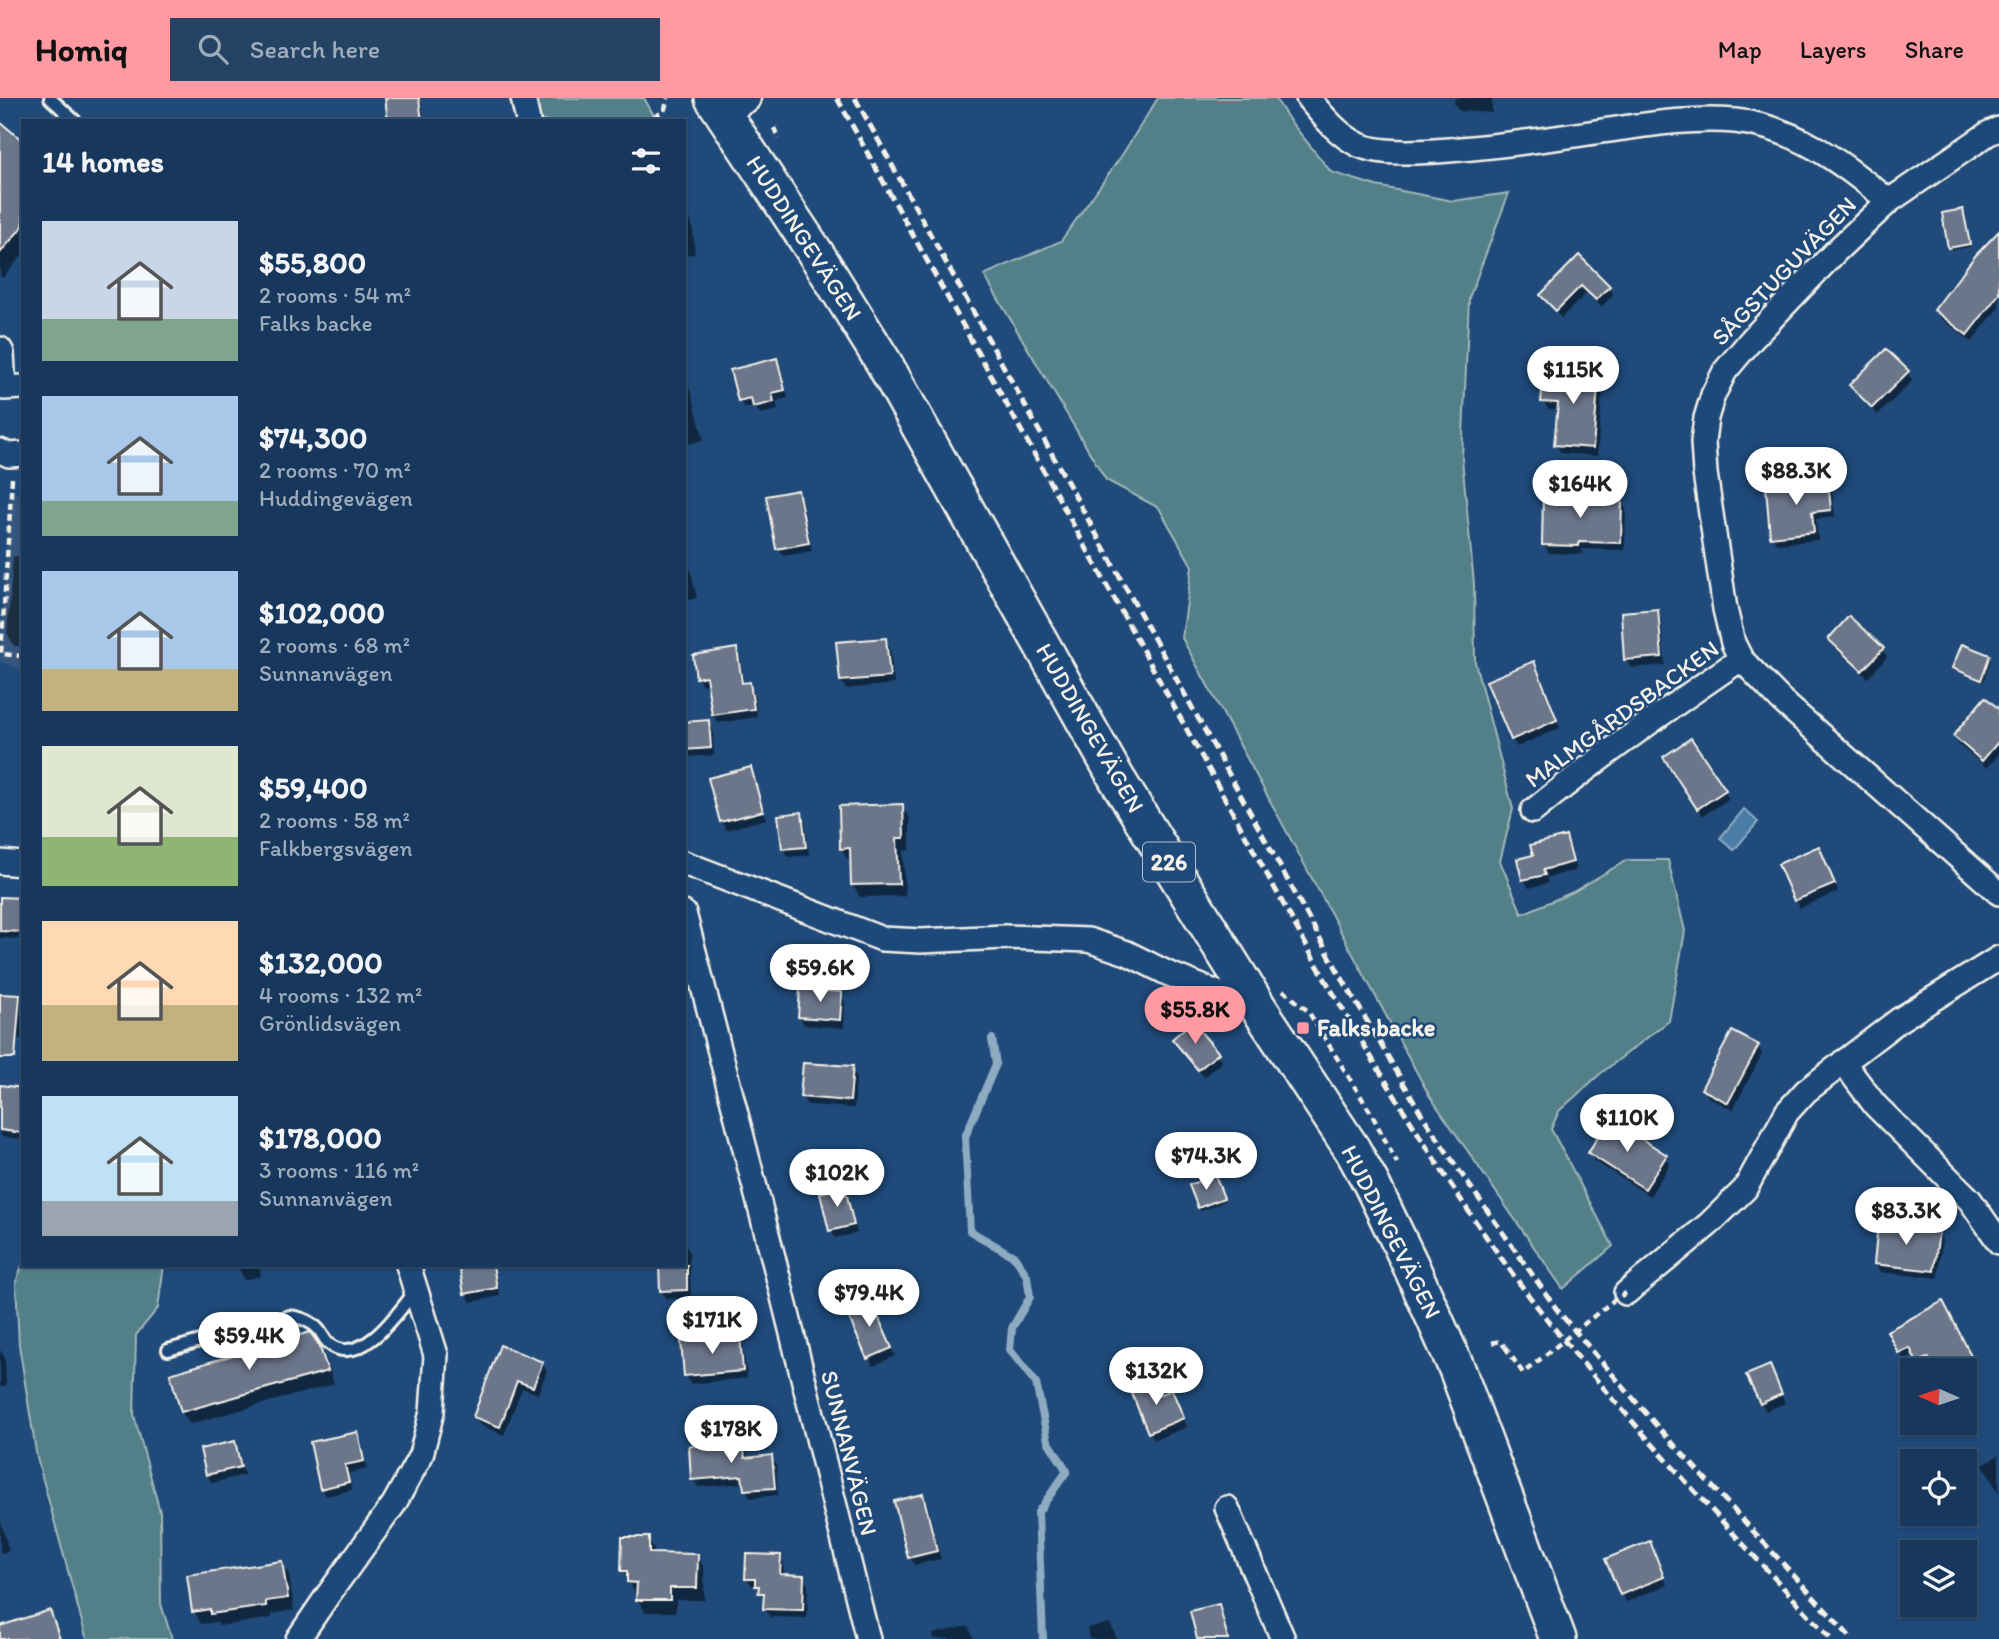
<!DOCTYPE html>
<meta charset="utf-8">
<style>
:root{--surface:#17385c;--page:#244365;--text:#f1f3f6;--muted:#9eacbb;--line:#365272;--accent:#ff9aa2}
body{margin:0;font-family:Itim,sans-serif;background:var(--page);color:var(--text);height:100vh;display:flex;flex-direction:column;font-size:26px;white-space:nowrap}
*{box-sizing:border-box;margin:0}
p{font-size:23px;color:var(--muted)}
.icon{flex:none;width:38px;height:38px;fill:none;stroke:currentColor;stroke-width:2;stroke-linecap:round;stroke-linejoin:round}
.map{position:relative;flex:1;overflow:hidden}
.panel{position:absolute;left:21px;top:21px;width:665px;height:1148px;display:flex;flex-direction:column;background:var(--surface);border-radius:0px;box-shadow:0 2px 5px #0004,0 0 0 2px var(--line)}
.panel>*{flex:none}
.needle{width:46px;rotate:273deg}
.fabs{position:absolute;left:1900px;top:1260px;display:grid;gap:14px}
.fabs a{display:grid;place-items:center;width:77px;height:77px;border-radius:0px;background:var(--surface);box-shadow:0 2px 5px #0004,0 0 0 2px var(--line);font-size:35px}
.price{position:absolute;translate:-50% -60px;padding:0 16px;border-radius:24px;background:#fff;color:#222;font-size:23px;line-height:46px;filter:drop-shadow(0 2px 4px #0008)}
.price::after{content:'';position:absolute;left:50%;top:42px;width:21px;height:16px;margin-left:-10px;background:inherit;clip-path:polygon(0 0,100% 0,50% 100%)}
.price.current{background:var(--accent);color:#111}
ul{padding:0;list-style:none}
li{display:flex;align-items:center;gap:21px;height:175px;padding:0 21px}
li span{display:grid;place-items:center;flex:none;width:196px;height:140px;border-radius:0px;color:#555}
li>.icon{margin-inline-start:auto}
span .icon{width:84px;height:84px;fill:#fffc;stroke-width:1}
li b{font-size:30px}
h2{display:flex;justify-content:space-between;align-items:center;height:84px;padding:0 21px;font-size:30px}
header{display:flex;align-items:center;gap:42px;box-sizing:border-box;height:98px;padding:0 35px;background:var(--accent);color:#111}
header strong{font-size:33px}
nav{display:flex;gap:38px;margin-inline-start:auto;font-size:24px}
.search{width:490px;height:63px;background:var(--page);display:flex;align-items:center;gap:18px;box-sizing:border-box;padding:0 24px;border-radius:0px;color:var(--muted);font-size:26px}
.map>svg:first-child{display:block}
.built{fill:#36577f}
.green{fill:#527f88;stroke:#a3b8b8;stroke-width:2}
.water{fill:#4b7ca8;stroke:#8fabc2;stroke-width:2}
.shadow{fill:#0007}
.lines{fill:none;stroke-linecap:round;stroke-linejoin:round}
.stream{stroke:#8fabc2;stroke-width:8}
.building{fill:#6c768b;stroke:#f4f1e8;stroke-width:2}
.service-casing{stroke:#f4f1e8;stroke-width:16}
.minor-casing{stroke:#f4f1e8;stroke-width:28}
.tertiary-casing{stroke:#f4f1e8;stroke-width:33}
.primary-casing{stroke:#f4f1e8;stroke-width:40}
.path{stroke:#f4f1e8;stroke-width:4.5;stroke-dasharray:7 5;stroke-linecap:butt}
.service{stroke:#1f4a7a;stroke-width:10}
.minor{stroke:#1f4a7a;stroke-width:23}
.tertiary{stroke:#1f4a7a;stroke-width:28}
.primary{stroke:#1f4a7a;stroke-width:35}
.rail{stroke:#f4f1e8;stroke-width:5;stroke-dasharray:10 5;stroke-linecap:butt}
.path-bridge{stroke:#f4f1e8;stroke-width:4.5;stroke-dasharray:7 5;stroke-linecap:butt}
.poi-dot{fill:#ff9aa2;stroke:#1f4a7a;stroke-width:2.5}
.labels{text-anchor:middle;stroke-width:5;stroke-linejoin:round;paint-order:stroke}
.shield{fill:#1f4a7a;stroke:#b4bfc7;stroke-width:2}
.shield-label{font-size:23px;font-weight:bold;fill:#f4f1e8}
.street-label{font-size:24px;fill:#f4f1e8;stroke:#1f4a7a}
.poi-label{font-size:24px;font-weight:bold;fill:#f4f1e8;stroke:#1f4a7a;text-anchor:start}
</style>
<header>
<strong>Homiq</strong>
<div class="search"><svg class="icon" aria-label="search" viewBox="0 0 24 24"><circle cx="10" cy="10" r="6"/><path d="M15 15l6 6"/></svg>Search here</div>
<nav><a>Map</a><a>Layers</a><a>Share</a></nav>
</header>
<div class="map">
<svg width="1999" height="1541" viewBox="0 0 1999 1541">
<rect width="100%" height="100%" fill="#1f4a7a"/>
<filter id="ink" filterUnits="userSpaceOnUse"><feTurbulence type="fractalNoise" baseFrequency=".0143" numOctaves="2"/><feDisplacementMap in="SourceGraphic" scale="14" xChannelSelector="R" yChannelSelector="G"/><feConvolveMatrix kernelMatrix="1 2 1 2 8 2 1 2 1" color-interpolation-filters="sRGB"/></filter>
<g filter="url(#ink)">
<!-- built -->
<polygon class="built" points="10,395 23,396 23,572 0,563"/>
<!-- green -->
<g class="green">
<polygon points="536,0 644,0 657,23 541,23"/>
<polygon points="1158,0 1275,0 1290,23 1331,74 1376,88 1453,103 1509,95 1469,200 1462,360 1474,486 1475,564 1513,711 1500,763 1522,816 1573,794 1627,762 1668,762 1685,833 1669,923 1600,976 1559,1013 1551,1031 1613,1148 1563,1191 1429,997 1182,540 1192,468 1159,410 1106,382 984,177 1061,143 1122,57"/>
<polygon points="23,1165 23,1167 164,1167 158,1210 136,1237 134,1317 160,1414 161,1506 172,1541 87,1541 85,1535 37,1360 19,1247 16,1184"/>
</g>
<!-- water -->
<polygon class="water" points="1744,711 1758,724 1734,752 1720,740"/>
<!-- shadow -->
<g class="shadow">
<polygon points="387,0 421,0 424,23 390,23"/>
<polygon points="1455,0 1492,0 1492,15 1459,13 1454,5"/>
<polygon points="0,35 23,45 23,156 3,180 0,178"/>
<polygon points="1963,113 1970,149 1952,152 1950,149"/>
<polygon points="684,118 688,118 692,126 695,156 684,157"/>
<polygon points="1999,135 1999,209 1972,244 1940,220 1936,212"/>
<polygon points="1579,160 1608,189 1613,197 1601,209 1587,195 1561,220 1547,205 1542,197"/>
<polygon points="1886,253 1908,275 1912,283 1878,317 1856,296 1852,288"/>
<polygon points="776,262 781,270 788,300 776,303 778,312 760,316 755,308 744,310 740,302"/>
<polygon points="1598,279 1603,287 1597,358 1561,355 1556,347 1559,312 1548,311 1543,303"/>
<polygon points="684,287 687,287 691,294 704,342 684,347"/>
<polygon points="1827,384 1832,392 1835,419 1816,421 1818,442 1777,446 1772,438"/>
<polygon points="797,394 802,402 812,453 783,458 778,450"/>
<polygon points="1581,398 1584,403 1621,403 1626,411 1625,452 1582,451 1583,456 1549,455 1544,447"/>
<polygon points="684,445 697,500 684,503"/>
<polygon points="13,458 23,459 23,548 14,548 7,535"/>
<polygon points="1657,513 1661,521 1665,567 1631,570 1626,562"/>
<polygon points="885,542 890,550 894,586 846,591 841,583"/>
<polygon points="1830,542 1882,551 1887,559 1868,580 1835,550"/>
<polygon points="736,552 740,560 744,587 749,586 754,594 757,619 718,625 713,617 709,586 702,587 698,579"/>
<polygon points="1989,559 1991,562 1983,584 1956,573 1954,570"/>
<polygon points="1538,573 1560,630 1517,649 1512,641"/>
<polygon points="1999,613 1999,656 1987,670 1959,647 1955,639"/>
<polygon points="708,624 713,632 714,657 690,659 685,651"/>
<polygon points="22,649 23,649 23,681 20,676"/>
<polygon points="1670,667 1724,693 1729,701 1703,718"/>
<polygon points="750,671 755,679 766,721 726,732 722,724"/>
<polygon points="902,708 910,720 910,752 903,753 905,798 860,799 853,787 852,763 849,763 841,750"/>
<polygon points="801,716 805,724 809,757 788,759 784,751"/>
<polygon points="1566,740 1570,748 1576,772 1546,780 1548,785 1529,790 1524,782 1519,763 1535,759"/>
<polygon points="1823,758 1838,794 1800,810 1780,767"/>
<polygon points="0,801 23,802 23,841 0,840"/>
<polygon points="841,896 845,904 844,930 804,927 800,919"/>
<polygon points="0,898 19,899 23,905 21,941 0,939"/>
<polygon points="1174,941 1217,956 1222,964 1204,979"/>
<polygon points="1758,948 1762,956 1733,1012 1708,999 1703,991"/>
<polygon points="852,970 856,978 854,1010 807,1007 802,999"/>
<polygon points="23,992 23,1041 2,1039 0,1036 0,1009"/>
<polygon points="1590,1055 1665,1058 1670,1066 1650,1098 1594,1063"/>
<polygon points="1216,1082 1225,1103 1201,1113 1199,1109"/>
<polygon points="844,1091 849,1099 857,1135 835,1140 831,1132"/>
<polygon points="1938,1134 1942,1142 1938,1180 1880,1174 1875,1166"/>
<polygon points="684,1145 689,1153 691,1200 666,1201 662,1193 684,1167"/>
<polygon points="238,1167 259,1167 261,1178 244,1182"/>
<polygon points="461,1167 494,1167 500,1198 471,1204 466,1196"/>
<polygon points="871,1203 895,1258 873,1268 869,1260"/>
<polygon points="1942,1206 1976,1269 1965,1275 1965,1272 1937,1272 1934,1266 1923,1272 1915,1257 1904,1262 1889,1234"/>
<polygon points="739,1239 743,1247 747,1280 690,1286 686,1278"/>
<polygon points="318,1248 326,1261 334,1286 190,1326 182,1314"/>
<polygon points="501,1250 542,1265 547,1273 538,1296 522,1290 504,1337 480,1327 475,1319"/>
<polygon points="0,1252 5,1260 6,1289 0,1289"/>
<polygon points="1770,1269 1785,1305 1766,1313 1761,1305"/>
<polygon points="1149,1285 1157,1300 1176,1302 1187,1329 1154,1342 1132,1292"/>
<polygon points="357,1336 361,1344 367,1371 349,1375 352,1392 326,1398 322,1390"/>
<polygon points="234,1345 239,1353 244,1377 212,1385 207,1377"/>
<polygon points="742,1345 747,1353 748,1361 771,1359 776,1367 778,1397 750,1400 746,1391 745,1385 698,1389 693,1381"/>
<polygon points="1999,1357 1999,1396 1983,1366"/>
<polygon points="922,1398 927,1406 941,1461 915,1467 910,1460 896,1404"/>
<polygon points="0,1420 9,1453 0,1455"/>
<polygon points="648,1441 655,1454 655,1457 697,1458 704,1470 704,1502 676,1502 676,1514 645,1514 638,1501 638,1497 636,1497 623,1472"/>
<polygon points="1654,1453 1667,1487 1626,1504 1622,1496"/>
<polygon points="780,1458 784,1466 784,1478 803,1479 808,1487 807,1520 770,1519 765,1511 765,1503 757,1488 752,1488 747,1480"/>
<polygon points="281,1465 289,1477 294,1512 272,1516 272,1520 219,1528 217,1524 201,1526 194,1513"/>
<polygon points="1218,1508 1223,1516 1229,1541 1199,1541"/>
<polygon points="1110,1525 1117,1541 1089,1541 1087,1530"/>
<polygon points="968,1528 974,1541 934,1541 933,1536"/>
</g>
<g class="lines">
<!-- stream -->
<polyline class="stream" points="992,941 996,966 965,1039 970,1133 1015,1159 1027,1178 1030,1199 1012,1230 1010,1252 1036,1285 1048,1343 1067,1373 1038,1414 1043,1541"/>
</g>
<!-- building -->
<g class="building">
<polygon points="385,0 419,0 422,23 388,23"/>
<polygon points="0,24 23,43 23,128 0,155"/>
<polygon points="1963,111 1970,146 1948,150 1942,115"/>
<polygon points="1999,133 1999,196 1967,237 1934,212 1975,158"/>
<polygon points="1579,157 1610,188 1596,202 1581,188 1556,213 1540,197"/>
<polygon points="1886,251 1909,273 1872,310 1849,287"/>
<polygon points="777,260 785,292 772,295 774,304 753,309 751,300 738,303 730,272"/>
<polygon points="1544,272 1599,277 1593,350 1554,347 1558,305 1541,304"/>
<polygon points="1828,382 1831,412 1812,414 1814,434 1770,439 1766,389"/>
<polygon points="798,392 809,445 776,451 766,398"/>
<polygon points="1543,395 1582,396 1582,401 1622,402 1621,445 1579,444 1579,448 1542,447"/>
<polygon points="1658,511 1662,559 1624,562 1621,514"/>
<polygon points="1849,518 1884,550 1862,573 1828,541"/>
<polygon points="886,540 890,579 840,583 836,544"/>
<polygon points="1962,546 1990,557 1981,582 1952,570"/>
<polygon points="737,550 742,585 750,584 754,611 712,617 706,578 696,580 693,557"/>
<polygon points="1534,563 1557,622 1511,642 1486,583"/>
<polygon points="1985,599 1999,611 1999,643 1982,663 1953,638"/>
<polygon points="709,622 711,650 684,652 684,624"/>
<polygon points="1691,640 1726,692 1697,711 1663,659"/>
<polygon points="751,669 763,713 720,724 708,680"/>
<polygon points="903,706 904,740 897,740 899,786 851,787 850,750 840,751 839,708"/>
<polygon points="802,714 806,749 782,751 778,717"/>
<polygon points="1566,738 1573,764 1543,772 1545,777 1522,782 1517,761 1533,757 1530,747"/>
<polygon points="1819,748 1835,786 1794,803 1778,766"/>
<polygon points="0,799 23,800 23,834 0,833"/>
<polygon points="800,891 842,894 840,922 798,919"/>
<polygon points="0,896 20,897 15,960 0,960"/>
<polygon points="1192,924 1219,955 1198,972 1172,941"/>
<polygon points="1732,933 1759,947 1728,1005 1701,991"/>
<polygon points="803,965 853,968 850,1003 800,999"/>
<polygon points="0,987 23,990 23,1035 0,1032"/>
<polygon points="1609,1020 1667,1057 1645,1091 1588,1055"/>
<polygon points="1215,1077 1224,1100 1198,1110 1189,1087"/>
<polygon points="845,1089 854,1127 829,1133 820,1095"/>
<polygon points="1878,1125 1939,1132 1934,1173 1874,1166"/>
<polygon points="459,1167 493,1167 497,1190 464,1196"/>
<polygon points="659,1167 687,1167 687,1192 660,1193"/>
<polygon points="872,1201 875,1212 892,1250 867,1261 846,1213"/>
<polygon points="1943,1203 1973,1261 1951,1272 1935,1272 1928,1259 1917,1265 1910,1250 1898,1255 1887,1233"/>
<polygon points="310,1234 319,1247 328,1273 181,1314 170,1276"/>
<polygon points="740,1237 743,1273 684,1278 681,1243"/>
<polygon points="500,1247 543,1264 533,1289 517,1283 500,1329 473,1319"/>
<polygon points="1770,1267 1782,1296 1760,1306 1746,1277"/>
<polygon points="1150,1283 1156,1298 1172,1292 1184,1320 1148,1335 1130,1291"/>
<polygon points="358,1334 364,1363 345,1367 349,1384 320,1391 310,1344"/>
<polygon points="235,1343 241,1369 206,1377 200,1351"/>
<polygon points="743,1343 745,1360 772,1357 775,1390 744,1392 742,1378 691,1382 689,1348"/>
<polygon points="923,1396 937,1453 908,1460 894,1403"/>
<polygon points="622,1439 649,1439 649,1455 698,1456 697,1490 670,1490 670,1502 636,1502 637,1485 627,1484 627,1473 621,1473"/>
<polygon points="1650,1443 1664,1479 1620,1497 1605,1461"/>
<polygon points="746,1456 781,1457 780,1476 804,1477 803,1512 763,1511 764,1495 758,1495 759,1488 755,1488 755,1481 745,1481"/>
<polygon points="282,1463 288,1500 266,1503 266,1508 210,1516 210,1511 192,1514 187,1477"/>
<polygon points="1219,1506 1228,1541 1197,1541 1190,1513"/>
<polygon points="50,1512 60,1541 0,1541 0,1528"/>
</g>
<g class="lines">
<!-- service casing -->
<g class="service-casing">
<g id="service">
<polyline points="50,0 75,23"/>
<path d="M168 1252 290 1218C302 1220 311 1223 319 1232 322 1236 324 1241 328 1245 359 1272 398 1215 415 1193"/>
</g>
</g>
<!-- minor casing -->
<g class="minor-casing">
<g id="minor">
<polyline points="523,0 528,23"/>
<path d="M1308 0C1322 17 1338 37 1359 47 1381 57 1424 54 1449 52 1500 48 1551 41 1602 33 1645 27 1691 19 1735 23 1799 30 1841 65 1889 103"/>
<polyline points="1999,31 1989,35 1889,103 1836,153 1752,241 1725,273 1713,297 1706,320 1703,344 1705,375 1725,511 1733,545 1741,561 1782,603 1999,795"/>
<polyline points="0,251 2,255 4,290 23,289"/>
<polyline points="0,353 9,357 23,356"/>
<path d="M1533 713C1600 658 1670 609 1741 561"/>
<polyline points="0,764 23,766"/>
<polyline points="684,765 882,841 921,843 1005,839 1088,842 1127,855 1167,875 1260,912"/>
<polyline points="684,815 773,1159 868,1541"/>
<polyline points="1843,964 1875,1007 1970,1102 1999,1144"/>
<polyline points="1626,1195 1709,1126 1745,1091 1787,1014 1806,993 1899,922 1999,860"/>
<polyline points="1227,1410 1283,1541"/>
<polyline points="298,1541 328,1497 394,1406 421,1357 432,1314 436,1257 408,1167"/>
</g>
</g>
<!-- tertiary casing -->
<g class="tertiary-casing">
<polyline id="tertiary" points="722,14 746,0"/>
</g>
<!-- primary casing -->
<g class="primary-casing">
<polyline id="primary" points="713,0 820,162 884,265 1117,681 1260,912 1352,1051 1371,1085 1410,1166 1457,1271 1558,1541"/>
</g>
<!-- path -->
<g class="path">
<polyline points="643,23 664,14 668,0"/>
<polyline points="774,30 779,41"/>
<polyline points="12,380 1,556 23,558"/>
<polyline points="1283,892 1308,913 1371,1015 1397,1065"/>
<polyline points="1492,1245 1500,1243 1505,1249"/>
</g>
<!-- service -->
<use href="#service" class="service"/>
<!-- minor -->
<use href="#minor" class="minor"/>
<!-- tertiary -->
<use href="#tertiary" class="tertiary"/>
<!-- primary -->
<use href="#primary" class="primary"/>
<!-- rail -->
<g class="rail">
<path d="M837 0 1326 883C1394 998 1463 1114 1546 1220 1635 1332 1734 1436 1831 1541"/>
<polyline points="855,0 1339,875 1421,1015 1458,1071 1558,1213 1656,1327 1852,1541"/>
</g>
<!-- path-bridge -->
<polyline class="path-bridge" points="1505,1249 1523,1275 1614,1202 1626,1195"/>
</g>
</g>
<!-- markers -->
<rect class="poi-dot" x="1296" y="923" width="14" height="14" rx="3.5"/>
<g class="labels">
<!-- shield labels -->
<rect class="shield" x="1143" y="744.5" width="52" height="39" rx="5"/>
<g class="shield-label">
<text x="1169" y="772">226</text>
</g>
<!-- street labels -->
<g class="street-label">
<text transform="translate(804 140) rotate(57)" y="8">HUDDINGEVÄGEN</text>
<text transform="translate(1784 173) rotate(-46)" y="8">SÅGSTUGUVÄGEN</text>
<text transform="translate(1622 616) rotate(-36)" y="8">MALMGÅRDSBACKEN</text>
<text transform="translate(1090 630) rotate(60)" y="8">HUDDINGEVÄGEN</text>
<text transform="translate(1391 1134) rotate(63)" y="8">HUDDINGEVÄGEN</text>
<text transform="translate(849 1355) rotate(76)" y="8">SUNNANVÄGEN</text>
</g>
<!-- poi labels -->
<g class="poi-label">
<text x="1317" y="938">Falks backe</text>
</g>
</g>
</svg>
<div class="fabs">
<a><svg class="needle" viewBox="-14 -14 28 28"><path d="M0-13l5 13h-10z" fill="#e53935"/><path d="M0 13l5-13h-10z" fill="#9eacbb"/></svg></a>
<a><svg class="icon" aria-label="locate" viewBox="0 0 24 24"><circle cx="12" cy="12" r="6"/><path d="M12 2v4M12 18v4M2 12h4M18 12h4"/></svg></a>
<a><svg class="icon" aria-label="layers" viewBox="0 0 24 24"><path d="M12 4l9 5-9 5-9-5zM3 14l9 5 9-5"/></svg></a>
</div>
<b class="price" style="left:1573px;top:308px">$115K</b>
<b class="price" style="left:1796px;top:409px">$88.3K</b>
<b class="price" style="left:1580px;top:422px">$164K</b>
<b class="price" style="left:820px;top:906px">$59.6K</b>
<b class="price current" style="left:1195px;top:948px">$55.8K</b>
<b class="price" style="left:1627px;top:1056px">$110K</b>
<b class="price" style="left:1206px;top:1094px">$74.3K</b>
<b class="price" style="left:837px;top:1111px">$102K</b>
<b class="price" style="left:1906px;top:1149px">$83.3K</b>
<b class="price" style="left:869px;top:1231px">$79.4K</b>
<b class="price" style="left:712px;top:1258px">$171K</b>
<b class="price" style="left:249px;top:1274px">$59.4K</b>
<b class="price" style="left:1156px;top:1309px">$132K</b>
<b class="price" style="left:731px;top:1367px">$178K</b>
<section class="panel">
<h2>14 homes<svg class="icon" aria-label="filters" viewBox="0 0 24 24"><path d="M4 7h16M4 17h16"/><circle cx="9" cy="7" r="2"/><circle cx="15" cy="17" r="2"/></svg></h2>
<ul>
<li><span style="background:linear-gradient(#c9d6e8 70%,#7fa58c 0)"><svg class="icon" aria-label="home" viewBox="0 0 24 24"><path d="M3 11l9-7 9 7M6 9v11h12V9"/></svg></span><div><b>$55,800</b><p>2 rooms · 54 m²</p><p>Falks backe</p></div></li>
<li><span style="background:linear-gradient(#a9c7e8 75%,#7fa58c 0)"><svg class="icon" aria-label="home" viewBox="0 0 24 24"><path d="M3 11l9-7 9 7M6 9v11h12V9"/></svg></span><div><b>$74,300</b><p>2 rooms · 70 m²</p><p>Huddingevägen</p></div></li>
<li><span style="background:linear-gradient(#a9c7e8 70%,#c2b280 0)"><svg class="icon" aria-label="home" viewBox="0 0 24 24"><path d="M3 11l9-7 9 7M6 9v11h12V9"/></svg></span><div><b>$102,000</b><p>2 rooms · 68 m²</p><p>Sunnanvägen</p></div></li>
<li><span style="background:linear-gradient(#dfe7d0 65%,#8fb573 0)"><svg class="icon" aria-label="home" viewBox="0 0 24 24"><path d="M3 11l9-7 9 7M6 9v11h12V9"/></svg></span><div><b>$59,400</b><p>2 rooms · 58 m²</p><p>Falkbergsvägen</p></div></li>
<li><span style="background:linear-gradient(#ffd9b3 60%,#c2b280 0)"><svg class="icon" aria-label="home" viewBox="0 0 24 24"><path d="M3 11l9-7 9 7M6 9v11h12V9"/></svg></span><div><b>$132,000</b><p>4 rooms · 132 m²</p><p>Grönlidsvägen</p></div></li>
<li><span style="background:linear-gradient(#bfe0f5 75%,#9aa5b1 0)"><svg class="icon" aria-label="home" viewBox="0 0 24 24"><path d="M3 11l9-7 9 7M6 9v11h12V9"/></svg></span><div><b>$178,000</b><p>3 rooms · 116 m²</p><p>Sunnanvägen</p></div></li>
</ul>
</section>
</div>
